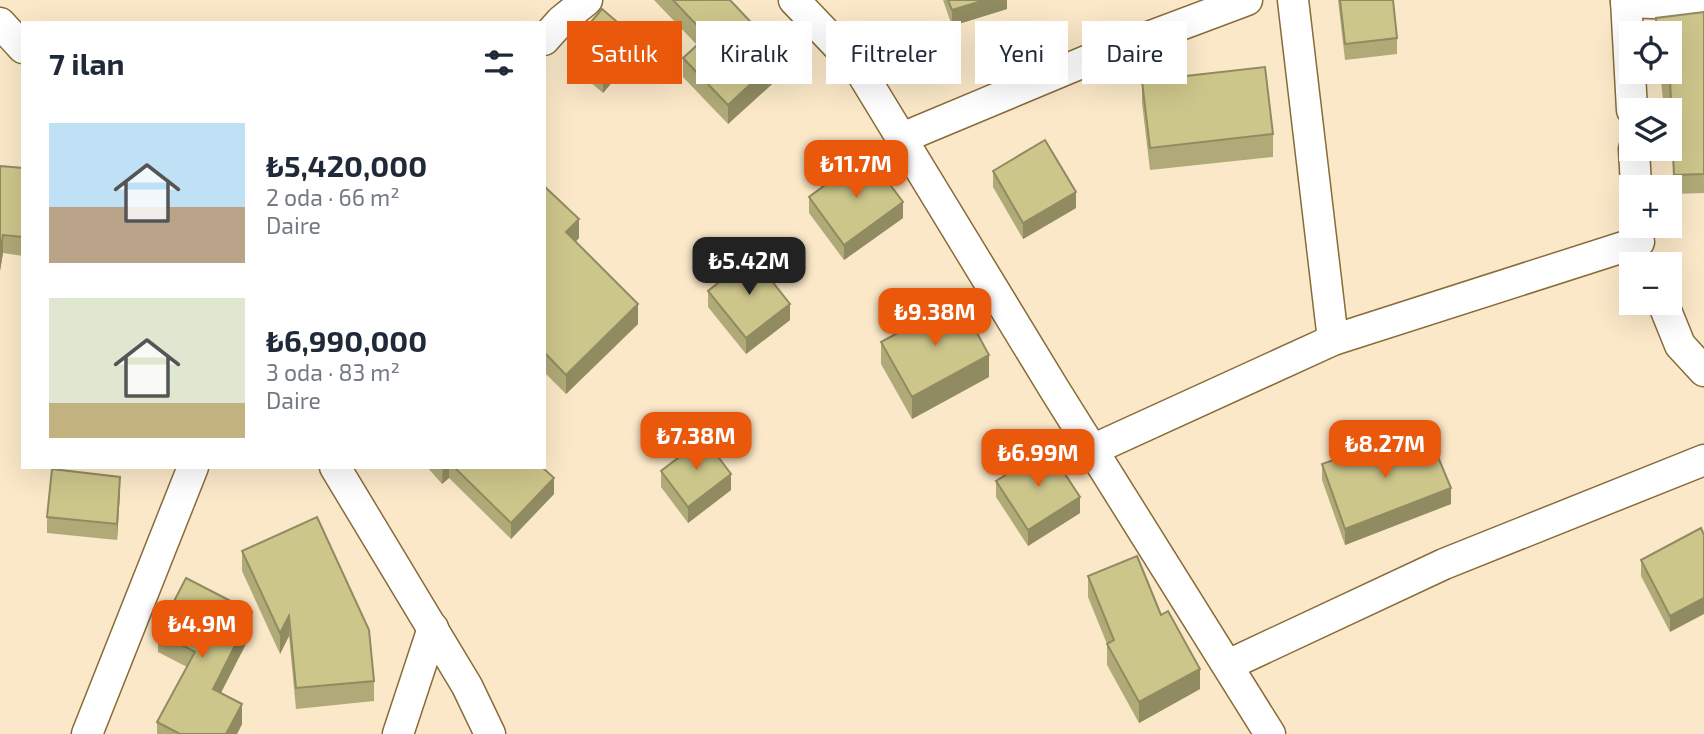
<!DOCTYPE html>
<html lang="tr">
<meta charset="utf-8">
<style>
:root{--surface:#fff;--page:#f2f2f3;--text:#1f2937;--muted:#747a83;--accent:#ea580c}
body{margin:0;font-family:"Exo 2",sans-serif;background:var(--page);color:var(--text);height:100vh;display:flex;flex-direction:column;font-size:26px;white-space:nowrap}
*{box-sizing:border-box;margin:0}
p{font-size:23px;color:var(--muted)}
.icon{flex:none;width:38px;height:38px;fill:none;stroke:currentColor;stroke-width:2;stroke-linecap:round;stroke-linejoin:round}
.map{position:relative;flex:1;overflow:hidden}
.panel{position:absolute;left:21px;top:21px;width:525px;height:448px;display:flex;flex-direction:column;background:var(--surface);border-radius:0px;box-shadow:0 7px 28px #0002}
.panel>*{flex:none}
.top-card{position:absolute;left:567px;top:21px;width:665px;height:63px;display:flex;gap:14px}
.buttons{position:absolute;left:1619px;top:21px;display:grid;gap:14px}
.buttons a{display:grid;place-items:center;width:63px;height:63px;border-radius:0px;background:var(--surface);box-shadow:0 7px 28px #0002;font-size:35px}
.price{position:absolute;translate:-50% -60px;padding:0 16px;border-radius:14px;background:var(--accent);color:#fff;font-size:23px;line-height:46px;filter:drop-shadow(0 2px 4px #0008)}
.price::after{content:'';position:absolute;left:50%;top:42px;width:21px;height:16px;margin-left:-10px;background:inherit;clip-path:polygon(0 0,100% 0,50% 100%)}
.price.on{background:#222;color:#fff}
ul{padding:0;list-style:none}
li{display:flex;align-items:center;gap:21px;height:175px;padding:0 28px}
li span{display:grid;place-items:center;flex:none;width:196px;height:140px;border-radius:0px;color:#555}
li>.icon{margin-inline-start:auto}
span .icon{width:84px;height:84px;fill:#fffc;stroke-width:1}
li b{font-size:30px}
h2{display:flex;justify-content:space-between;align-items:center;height:84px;padding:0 28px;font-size:30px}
.tag{padding:0 24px;border-radius:0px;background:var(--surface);box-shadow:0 7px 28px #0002;font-size:24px;line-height:63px}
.tag.on{background:var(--accent);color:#fff}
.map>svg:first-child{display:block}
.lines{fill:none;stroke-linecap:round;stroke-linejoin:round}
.minor-casing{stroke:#886c38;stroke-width:33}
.minor{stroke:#fff;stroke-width:30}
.wall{fill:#b0aa78}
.shaded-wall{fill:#908b61}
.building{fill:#cdc68b;stroke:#908b61;stroke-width:2}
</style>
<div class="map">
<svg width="1704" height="734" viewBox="0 0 1704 734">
<rect width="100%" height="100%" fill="#fae8c8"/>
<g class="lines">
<!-- minor casing -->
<g class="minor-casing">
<g id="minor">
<polyline points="794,0 858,67 1053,387 1270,734"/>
<polyline points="1293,0 1333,340"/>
<polyline points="1626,0 1632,110"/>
<polyline points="1626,2 1704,5"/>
<polyline points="0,23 23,48"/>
<polyline points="544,40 561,21 587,0"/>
<polyline points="902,138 1103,54 1247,0"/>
<polyline points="1634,149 1636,187"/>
<polyline points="1663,303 1680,345 1704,371"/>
<polyline points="1092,450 1333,340 1639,242"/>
<polyline points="335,467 467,686 490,734"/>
<polyline points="1228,665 1444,564 1704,460"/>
<polyline points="87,734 193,467"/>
<polyline points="398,734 433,628"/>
</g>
</g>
<!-- minor -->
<use href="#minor" class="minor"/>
</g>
<!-- wall -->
<g class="wall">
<polygon points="654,0 730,0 782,75 728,124 683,77 683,58 697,45"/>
<polygon points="943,0 1007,0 1007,9 952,26"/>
<polygon points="1338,0 1393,0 1397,38 1397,54 1345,60"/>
<polygon points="1704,12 1704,193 1674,194 1670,99 1663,99 1660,72 1670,72 1670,33 1656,33 1656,18"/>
<polygon points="569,48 636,54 603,93 569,64"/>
<polygon points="1142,81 1273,134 1273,157 1150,170 1142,103"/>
<polygon points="0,166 23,168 23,256 3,253 0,271"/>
<polygon points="993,171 1076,208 1023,239 993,187"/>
<polygon points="544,186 579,238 576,241 638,324 566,394 544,372"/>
<polygon points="809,197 903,218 844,260 809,213"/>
<polygon points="708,291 790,320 746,354 708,307"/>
<polygon points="881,342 989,377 912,419 881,364"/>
<polygon points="1373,455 1451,504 1345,545 1322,480 1322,464"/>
<polygon points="427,467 542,467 554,494 511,539 449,478 442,484"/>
<polygon points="661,471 731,490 688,523 661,487"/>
<polygon points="996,481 1080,513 1028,546 996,497"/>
<polygon points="120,492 117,540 47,533 47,517"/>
<polygon points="1701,528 1670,632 1641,576 1641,560"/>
<polygon points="242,551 374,681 374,701 296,709 289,636 280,654 242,571"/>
<polygon points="1088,576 1161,615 1200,689 1139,723 1107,665 1107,644 1088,597"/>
<polygon points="158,632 252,632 221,693 242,724 237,734 157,734 157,722 187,667 158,652"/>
</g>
<!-- shaded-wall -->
<g class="shaded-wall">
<polygon points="985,0 1007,0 1007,9 952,26 952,10"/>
<polygon points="636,38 636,54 603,93 603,77"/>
<polygon points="782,55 782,75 728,124 728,105"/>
<polygon points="1076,192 1076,208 1023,239 1023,223"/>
<polygon points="903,202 903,218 844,260 844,245"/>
<polygon points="579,219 579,238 566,251 566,232"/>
<polygon points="3,235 3,253 0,271 0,253"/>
<polygon points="638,304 638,324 566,394 566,375"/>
<polygon points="790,304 790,320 746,354 746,338"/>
<polygon points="989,355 989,377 912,419 912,397"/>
<polygon points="443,467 449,467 449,478 442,484"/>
<polygon points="731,474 731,490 688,523 688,507"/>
<polygon points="120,477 120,492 117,540 117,524"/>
<polygon points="554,478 554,494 511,539 511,523"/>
<polygon points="1451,488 1451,504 1345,545 1345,529"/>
<polygon points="1080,497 1080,513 1028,546 1028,530"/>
<polygon points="1704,598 1704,614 1670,632 1670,616"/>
<polygon points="252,612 252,632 213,708 213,689"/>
<polygon points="289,616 289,636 280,654 280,633"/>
<polygon points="1200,669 1200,689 1139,723 1139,702"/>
<polygon points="242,704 242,724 237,734 226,734"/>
</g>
<!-- building -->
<g class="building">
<polygon points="673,0 730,0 782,55 728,105 683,58 707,36"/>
<polygon points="948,0 985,0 952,10"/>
<polygon points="1340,0 1393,0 1397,38 1345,44"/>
<polygon points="602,9 636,38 603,77 569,48"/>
<polygon points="1704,12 1704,174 1674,175 1670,79 1663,80 1662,72 1670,72 1670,33 1657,33 1656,18"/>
<polygon points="1265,67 1273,134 1150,148 1142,81"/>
<polygon points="1045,140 1076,192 1023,223 993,171"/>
<polygon points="867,154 903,202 844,245 809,197"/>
<polygon points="0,166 23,168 23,237 3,235 0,253"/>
<polygon points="544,186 579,219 566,232 638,304 566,375 544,352"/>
<polygon points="752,256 790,304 746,338 708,291"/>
<polygon points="959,300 989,355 912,397 881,342"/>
<polygon points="1428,433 1451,488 1345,529 1322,464 1370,447 1373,455"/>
<polygon points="704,438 731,474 688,507 661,471"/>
<polygon points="1048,448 1080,497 1028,530 996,481"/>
<polygon points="454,467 542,467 554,478 511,523"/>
<polygon points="52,469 120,477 117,524 47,517"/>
<polygon points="317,517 369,630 374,681 296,688 289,616 280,633 242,551"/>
<polygon points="1701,528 1704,535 1704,598 1670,616 1641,560"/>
<polygon points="1137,556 1161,615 1168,611 1200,669 1139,702 1107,644 1114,640 1088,576"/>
<polygon points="186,578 252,612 213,689 242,704 226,734 180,734 157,722 195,652 158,632"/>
</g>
</svg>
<div class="buttons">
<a><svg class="icon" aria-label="locate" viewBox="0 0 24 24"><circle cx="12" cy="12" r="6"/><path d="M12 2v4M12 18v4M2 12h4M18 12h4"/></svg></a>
<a><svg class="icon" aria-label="layers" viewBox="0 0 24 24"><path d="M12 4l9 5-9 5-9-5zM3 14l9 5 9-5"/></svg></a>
<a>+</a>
<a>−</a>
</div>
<b class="price" style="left:856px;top:200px">₺11.7M</b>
<b class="price on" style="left:749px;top:297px">₺5.42M</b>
<b class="price" style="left:935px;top:348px">₺9.38M</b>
<b class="price" style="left:696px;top:472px">₺7.38M</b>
<b class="price" style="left:1385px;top:480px">₺8.27M</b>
<b class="price" style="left:1038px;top:489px">₺6.99M</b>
<b class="price" style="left:202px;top:660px">₺4.9M</b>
<div class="top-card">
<a class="tag on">Satılık</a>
<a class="tag">Kiralık</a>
<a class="tag">Filtreler</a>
<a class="tag">Yeni</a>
<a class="tag">Daire</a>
</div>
<section class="panel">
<h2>7 ilan<svg class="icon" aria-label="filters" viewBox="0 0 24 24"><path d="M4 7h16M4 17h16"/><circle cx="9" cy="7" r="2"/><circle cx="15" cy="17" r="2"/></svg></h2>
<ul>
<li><span style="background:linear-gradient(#bfe0f5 60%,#b9a48a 0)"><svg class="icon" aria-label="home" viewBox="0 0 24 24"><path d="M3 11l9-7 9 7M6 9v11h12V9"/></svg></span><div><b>₺5,420,000</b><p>2 oda · 66 m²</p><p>Daire</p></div></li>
<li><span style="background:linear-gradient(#dfe7d0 75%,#c2b280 0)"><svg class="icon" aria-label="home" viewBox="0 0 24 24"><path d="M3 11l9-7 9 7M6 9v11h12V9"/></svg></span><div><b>₺6,990,000</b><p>3 oda · 83 m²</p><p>Daire</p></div></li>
</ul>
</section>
</div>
